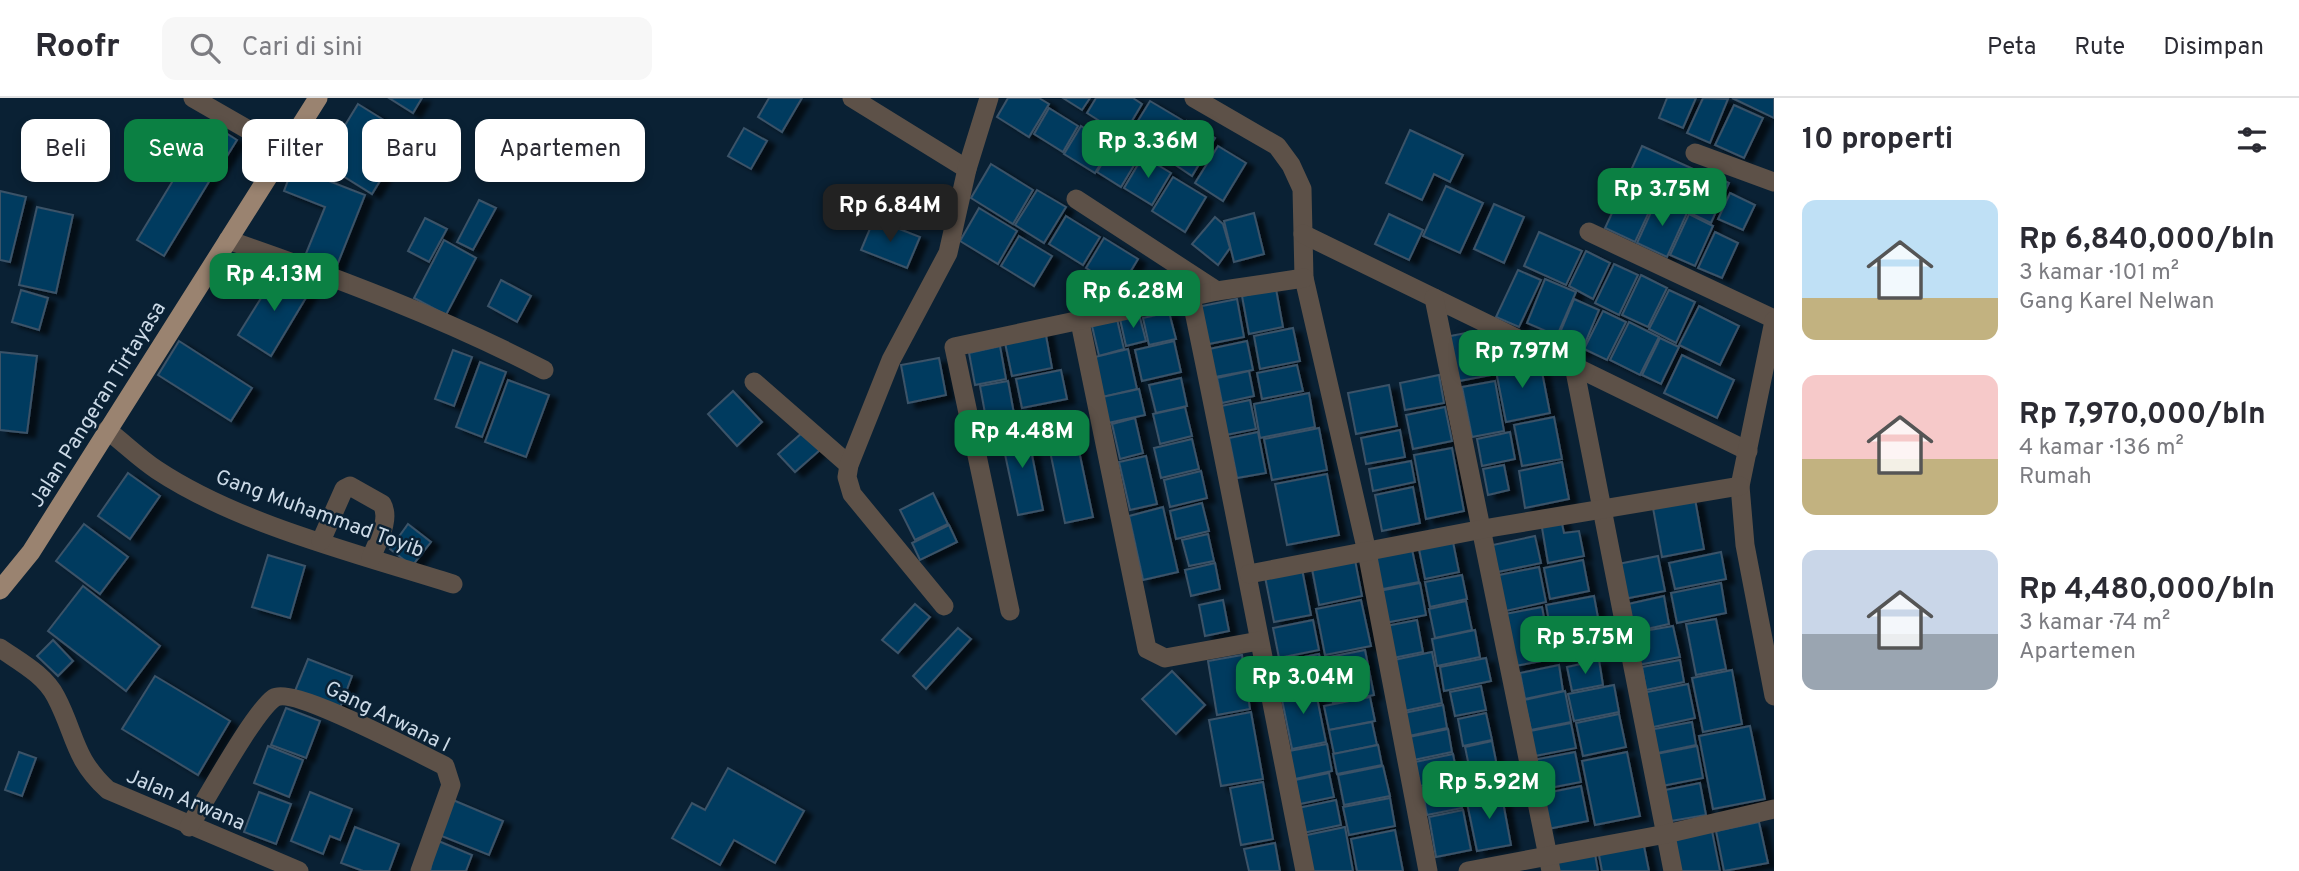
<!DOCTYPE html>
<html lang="id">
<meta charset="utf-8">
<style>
:root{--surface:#fff;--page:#f7f7f7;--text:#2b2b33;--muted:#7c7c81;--line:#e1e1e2;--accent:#0b8043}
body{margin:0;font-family:Overpass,sans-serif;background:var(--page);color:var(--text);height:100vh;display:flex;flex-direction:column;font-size:26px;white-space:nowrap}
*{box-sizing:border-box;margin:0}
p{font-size:23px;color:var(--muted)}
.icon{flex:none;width:38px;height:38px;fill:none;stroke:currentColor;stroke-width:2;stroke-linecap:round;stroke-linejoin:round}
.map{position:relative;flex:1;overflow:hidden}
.sheet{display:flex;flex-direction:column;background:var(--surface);width:525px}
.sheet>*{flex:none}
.hud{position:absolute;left:21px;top:21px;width:665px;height:63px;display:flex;gap:14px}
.price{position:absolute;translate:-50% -60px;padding:0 16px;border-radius:14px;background:var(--accent);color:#fff;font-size:23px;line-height:46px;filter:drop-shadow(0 2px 4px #0008)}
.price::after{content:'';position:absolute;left:50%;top:42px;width:21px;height:16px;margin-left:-10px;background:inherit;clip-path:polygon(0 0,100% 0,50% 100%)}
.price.on{background:#222;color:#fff}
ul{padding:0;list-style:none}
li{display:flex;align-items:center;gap:21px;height:175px;padding:0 28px}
li span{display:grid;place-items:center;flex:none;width:196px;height:140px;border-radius:14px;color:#555}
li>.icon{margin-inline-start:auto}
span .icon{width:84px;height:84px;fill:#fffc;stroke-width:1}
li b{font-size:30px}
h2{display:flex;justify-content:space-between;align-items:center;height:84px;padding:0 28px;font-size:30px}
.pill{padding:0 24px;border-radius:14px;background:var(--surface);box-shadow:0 4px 10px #0003;font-size:24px;line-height:63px}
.pill.on{background:var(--accent);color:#fff}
header{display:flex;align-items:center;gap:42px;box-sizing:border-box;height:98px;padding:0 35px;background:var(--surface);border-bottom:2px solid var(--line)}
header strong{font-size:33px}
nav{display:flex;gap:38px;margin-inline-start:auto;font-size:24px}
.search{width:490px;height:63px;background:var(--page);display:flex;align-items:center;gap:18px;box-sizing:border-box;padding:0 24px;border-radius:14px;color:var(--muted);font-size:26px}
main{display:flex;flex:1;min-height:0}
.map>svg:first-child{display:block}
.building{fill:#053b5f;stroke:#3b5368;stroke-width:2;filter:url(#shadow)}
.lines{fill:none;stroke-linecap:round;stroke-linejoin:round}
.minor{stroke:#5d5148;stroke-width:19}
.primary{stroke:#9a8370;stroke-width:19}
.labels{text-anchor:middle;stroke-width:5;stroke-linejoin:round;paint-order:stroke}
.street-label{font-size:21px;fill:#ccdae7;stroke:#0a2134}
</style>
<header>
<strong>Roofr</strong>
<div class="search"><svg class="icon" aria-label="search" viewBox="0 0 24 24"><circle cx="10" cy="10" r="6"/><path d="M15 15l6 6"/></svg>Cari di sini</div>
<nav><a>Peta</a><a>Rute</a><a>Disimpan</a></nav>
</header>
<main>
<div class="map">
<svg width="1774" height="773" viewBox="0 0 1774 773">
<defs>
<filter id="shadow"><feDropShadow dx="8" dy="4.5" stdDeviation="2" flood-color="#0009"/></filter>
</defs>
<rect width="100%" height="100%" fill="#0a2134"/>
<!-- building -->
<g class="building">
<polygon points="389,0 422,0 413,15"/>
<polygon points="769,0 802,0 782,34 758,19"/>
<polygon points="1008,0 1039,0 1049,6 1029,39 997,19"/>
<polygon points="1063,0 1090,0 1082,12"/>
<polygon points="1096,0 1133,0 1142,6 1123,38 1087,15"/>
<polygon points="1667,0 1696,0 1683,30 1659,20"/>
<polygon points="1703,0 1728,1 1710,45 1687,35"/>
<polygon points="1732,0 1774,0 1774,20"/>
<polygon points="1150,3 1182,22 1160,59 1128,39"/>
<polygon points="358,6 408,37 372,96 322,65"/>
<polygon points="1734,7 1763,20 1744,60 1715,47"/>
<polygon points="1049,10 1078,28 1063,54 1034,36"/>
<polygon points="207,23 237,42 216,76 186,58"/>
<polygon points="1187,23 1215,40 1192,78 1165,60"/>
<polygon points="1081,28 1112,47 1095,75 1064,56"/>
<polygon points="744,30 767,43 751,71 728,58"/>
<polygon points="1410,32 1463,57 1450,84 1434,76 1422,102 1386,85"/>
<polygon points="1115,44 1139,59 1121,89 1097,74"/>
<polygon points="1218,48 1246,65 1223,103 1195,85"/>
<polygon points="1642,48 1700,74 1684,108 1627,81"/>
<polygon points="1143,58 1171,75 1152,107 1124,90"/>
<polygon points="186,61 213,77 164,158 137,142"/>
<polygon points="991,66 1033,92 1013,126 971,100"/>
<polygon points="293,69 365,97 336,170 305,158 325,109 284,93"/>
<polygon points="1704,73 1729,85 1711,125 1686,113"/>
<polygon points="1173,79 1206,99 1185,134 1152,113"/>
<polygon points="1626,85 1656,99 1635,144 1605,130"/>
<polygon points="1446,88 1483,105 1460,155 1423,138"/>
<polygon points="1037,92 1066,109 1044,145 1015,127"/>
<polygon points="0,93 26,99 10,164 0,162"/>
<polygon points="1730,95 1755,107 1743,132 1718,121"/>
<polygon points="1657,101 1687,115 1667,159 1637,145"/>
<polygon points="479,102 496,110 473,152 457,144"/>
<polygon points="1494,106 1524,119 1504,165 1474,151"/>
<polygon points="37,109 73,117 56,195 19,187"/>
<polygon points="979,110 1017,133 998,166 960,143"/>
<polygon points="1254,115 1264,156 1234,164 1224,123"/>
<polygon points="1389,116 1423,132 1409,162 1375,146"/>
<polygon points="1689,116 1713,128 1695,168 1670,157"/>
<polygon points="1066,118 1100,139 1083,167 1049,146"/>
<polygon points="1215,119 1223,126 1230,150 1218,167 1192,146"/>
<polygon points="425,120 447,131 429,164 408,153"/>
<polygon points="874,121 920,139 907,170 861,152"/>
<polygon points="1539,134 1582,153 1566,187 1524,168"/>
<polygon points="1715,134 1738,145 1722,180 1698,170"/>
<polygon points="1019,138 1052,158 1034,188 1001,168"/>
<polygon points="1104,140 1138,161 1120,191 1086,170"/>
<polygon points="444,142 476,160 446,217 414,200"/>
<polygon points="1586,153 1610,165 1593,201 1569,188"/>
<polygon points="1614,166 1638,177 1619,217 1595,205"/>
<polygon points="1518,172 1541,182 1519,229 1496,219"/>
<polygon points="278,173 310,193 271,258 238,237"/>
<polygon points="1641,177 1667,190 1648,229 1622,217"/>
<polygon points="1545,181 1576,194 1557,238 1527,225"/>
<polygon points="501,182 531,198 517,224 488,208"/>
<polygon points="1276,191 1283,229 1249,236 1242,198"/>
<polygon points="21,192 48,200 39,232 12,224"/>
<polygon points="1669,192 1695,204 1676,245 1649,231"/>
<polygon points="1237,201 1244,239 1204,247 1197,209"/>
<polygon points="1574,201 1599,212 1581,255 1556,244"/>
<polygon points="1699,208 1739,228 1720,267 1679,247"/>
<polygon points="1603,213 1626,224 1607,262 1584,251"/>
<polygon points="1169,214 1176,241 1149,247 1143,220"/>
<polygon points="1139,216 1146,243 1126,248 1120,221"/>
<polygon points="1117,221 1124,251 1099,258 1092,228"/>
<polygon points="1629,224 1659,239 1640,277 1610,262"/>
<polygon points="1293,230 1300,263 1260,271 1254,238"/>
<polygon points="1045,232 1052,270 1012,278 1004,240"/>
<polygon points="1482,232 1491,277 1454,284 1445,239"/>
<polygon points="1660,240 1679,249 1661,286 1642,277"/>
<polygon points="179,243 252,290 231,323 158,277"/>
<polygon points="1174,243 1181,274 1142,283 1135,252"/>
<polygon points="1247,243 1253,272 1215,279 1209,251"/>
<polygon points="1000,248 1006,281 975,287 969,255"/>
<polygon points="1128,251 1137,291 1103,299 1095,259"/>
<polygon points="453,252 472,259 454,308 435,301"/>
<polygon points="0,254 37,258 27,335 0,332"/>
<polygon points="1682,257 1734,282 1717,320 1664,295"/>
<polygon points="1539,259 1550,315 1506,324 1495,268"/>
<polygon points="939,260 946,297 908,305 901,267"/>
<polygon points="480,264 506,274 482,339 456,329"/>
<polygon points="1297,267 1303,293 1262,301 1257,275"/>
<polygon points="1061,272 1067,301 1022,310 1016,281"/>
<polygon points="1249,273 1254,298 1222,305 1217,280"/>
<polygon points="1439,277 1444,305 1405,312 1400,285"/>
<polygon points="1181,280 1187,308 1156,315 1149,287"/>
<polygon points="508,282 549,297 526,359 485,344"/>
<polygon points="1008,283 1015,321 987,326 980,288"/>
<polygon points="1495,283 1504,333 1472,339 1462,289"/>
<polygon points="1389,287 1397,328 1356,336 1348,295"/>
<polygon points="1139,291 1145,317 1108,325 1102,299"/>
<polygon points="733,293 762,324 737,348 708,316"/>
<polygon points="1309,295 1315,329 1260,340 1254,306"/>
<polygon points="1250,302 1256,331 1226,337 1221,308"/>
<polygon points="1185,309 1192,338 1160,346 1153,316"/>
<polygon points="1445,309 1452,343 1413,351 1406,317"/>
<polygon points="1554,319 1562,361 1522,368 1514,327"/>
<polygon points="1135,320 1143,355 1120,361 1112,326"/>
<polygon points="1026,327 1043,412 1018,417 1000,333"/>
<polygon points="1074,329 1093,419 1065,425 1046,334"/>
<polygon points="1319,330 1327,372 1272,382 1264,341"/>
<polygon points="1400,332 1405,359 1366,366 1361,340"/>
<polygon points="803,334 820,352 795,374 778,356"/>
<polygon points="1258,334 1266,375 1237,380 1229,340"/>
<polygon points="1510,334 1515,361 1482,368 1477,341"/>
<polygon points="1192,341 1199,371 1161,380 1154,350"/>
<polygon points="1452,350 1464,413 1426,421 1414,357"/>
<polygon points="1146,358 1157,406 1130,412 1119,364"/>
<polygon points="1411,363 1415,384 1373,393 1369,371"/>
<polygon points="1562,364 1569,401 1525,410 1519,373"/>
<polygon points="1504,367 1509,392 1488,397 1483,371"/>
<polygon points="1201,373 1207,400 1170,409 1164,382"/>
<polygon points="128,375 160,398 130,441 98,418"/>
<polygon points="1327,376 1339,437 1287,447 1275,386"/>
<polygon points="1413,389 1420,425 1382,433 1375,397"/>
<polygon points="933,395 948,426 915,442 900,412"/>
<polygon points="1695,401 1704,451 1662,459 1653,410"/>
<polygon points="1202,405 1209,433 1176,441 1170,413"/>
<polygon points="1163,409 1178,474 1143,482 1129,418"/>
<polygon points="1561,421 1564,435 1579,433 1584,458 1548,465 1541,424"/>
<polygon points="84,426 128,459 100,496 56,463"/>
<polygon points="408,426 431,444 412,468 390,451"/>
<polygon points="949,427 957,444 920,462 912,445"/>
<polygon points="1208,436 1214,463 1189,468 1182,442"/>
<polygon points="1535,438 1541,465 1493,475 1488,448"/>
<polygon points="1453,444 1459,474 1425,481 1419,451"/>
<polygon points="1411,447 1419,484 1378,492 1371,455"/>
<polygon points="1721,454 1726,481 1675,491 1669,465"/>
<polygon points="268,457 305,468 290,520 252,509"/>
<polygon points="1658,458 1665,493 1624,501 1618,466"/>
<polygon points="1355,462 1362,498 1319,507 1312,471"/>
<polygon points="1583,462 1589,493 1550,501 1544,470"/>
<polygon points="1215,465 1220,491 1191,498 1185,472"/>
<polygon points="1539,469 1546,504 1501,514 1494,478"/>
<polygon points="1302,471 1311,517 1274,524 1265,479"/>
<polygon points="1462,477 1467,501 1430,509 1425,484"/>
<polygon points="1420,485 1426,517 1385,525 1379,493"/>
<polygon points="1721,485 1726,515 1677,525 1671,495"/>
<polygon points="83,488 160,548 126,593 48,533"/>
<polygon points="1594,498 1604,552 1556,561 1546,507"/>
<polygon points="1664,498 1669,526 1634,534 1628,506"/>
<polygon points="1223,502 1229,533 1205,538 1199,507"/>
<polygon points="1361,502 1371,548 1325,557 1316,511"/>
<polygon points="1466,503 1472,532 1435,540 1429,511"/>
<polygon points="915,506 930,519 898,555 882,542"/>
<polygon points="1542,509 1552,561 1515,568 1505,516"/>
<polygon points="1716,521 1726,571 1696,577 1686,526"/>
<polygon points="1313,522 1319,552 1279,560 1273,530"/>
<polygon points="1417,522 1423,554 1393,560 1386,528"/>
<polygon points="1673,528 1680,559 1638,567 1632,535"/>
<polygon points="958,530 971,541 926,591 913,578"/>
<polygon points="1475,532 1480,559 1437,568 1432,541"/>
<polygon points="53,542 73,563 58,578 37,558"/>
<polygon points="1365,552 1374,597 1333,605 1324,560"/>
<polygon points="1432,554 1442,605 1399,614 1389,563"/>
<polygon points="1319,556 1324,581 1294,587 1289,562"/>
<polygon points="1242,557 1250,611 1217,617 1208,563"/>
<polygon points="1486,560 1491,583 1444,593 1440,569"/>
<polygon points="308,561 352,578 340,610 295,593"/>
<polygon points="1599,562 1603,587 1572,593 1567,569"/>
<polygon points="1680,562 1684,584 1646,592 1642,569"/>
<polygon points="1559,567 1563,593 1525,601 1520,575"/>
<polygon points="1732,572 1742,626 1703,634 1692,580"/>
<polygon points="1172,573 1205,607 1176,636 1142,601"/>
<polygon points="155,578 230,623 198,677 122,631"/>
<polygon points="1314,585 1326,644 1292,651 1280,592"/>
<polygon points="1688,586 1695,620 1649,630 1642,595"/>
<polygon points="1614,587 1619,614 1574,623 1568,596"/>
<polygon points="1481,588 1486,612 1455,618 1450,594"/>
<polygon points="1565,593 1571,624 1531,632 1524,602"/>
<polygon points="1370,599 1375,623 1329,632 1324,608"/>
<polygon points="1443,607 1447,630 1404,639 1399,616"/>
<polygon points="286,610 320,623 306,660 271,647"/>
<polygon points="1251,614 1263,681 1221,688 1209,622"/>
<polygon points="1486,615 1492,642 1463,648 1458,621"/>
<polygon points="1619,616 1626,649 1583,658 1576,625"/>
<polygon points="1372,624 1377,647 1334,656 1329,632"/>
<polygon points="1692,624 1696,647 1653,656 1649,632"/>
<polygon points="1571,625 1576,650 1535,658 1530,633"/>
<polygon points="1750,628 1765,701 1713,711 1699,638"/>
<polygon points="1448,631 1452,654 1409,663 1404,640"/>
<polygon points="1492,643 1497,668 1470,673 1465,649"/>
<polygon points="1327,646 1332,673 1295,681 1289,653"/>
<polygon points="1378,647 1382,667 1337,676 1333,656"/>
<polygon points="268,648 303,662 289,699 254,685"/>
<polygon points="1697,648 1703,680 1662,688 1656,656"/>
<polygon points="19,654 36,660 22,698 5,692"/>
<polygon points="1575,654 1581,684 1539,692 1533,662"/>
<polygon points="1627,654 1640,718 1595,727 1582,663"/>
<polygon points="1453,656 1458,681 1420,688 1415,664"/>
<polygon points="1383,668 1390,698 1344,707 1338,677"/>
<polygon points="728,670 804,713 775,765 734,742 720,767 672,740 692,705 705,712"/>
<polygon points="1497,670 1501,691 1472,696 1468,676"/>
<polygon points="1329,675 1334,699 1300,706 1295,682"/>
<polygon points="1456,682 1462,710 1427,717 1422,690"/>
<polygon points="1263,684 1273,741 1241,747 1230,690"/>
<polygon points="1700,685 1706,717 1671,723 1665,692"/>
<polygon points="1581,688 1588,723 1548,731 1541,696"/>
<polygon points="1501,693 1511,747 1477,753 1466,700"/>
<polygon points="259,694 291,706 276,746 244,734"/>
<polygon points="310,694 352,711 340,742 330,738 323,756 291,743"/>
<polygon points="1390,700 1395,728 1349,737 1343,709"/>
<polygon points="453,702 503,723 489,757 439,737"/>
<polygon points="1336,702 1341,727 1303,735 1298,710"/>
<polygon points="1463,712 1471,752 1436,759 1429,719"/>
<polygon points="1759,724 1768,765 1724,773 1716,733"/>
<polygon points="355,729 399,746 389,773 363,773 341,765"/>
<polygon points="1345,729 1353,773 1309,773 1302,738"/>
<polygon points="1395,732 1403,773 1357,773 1351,741"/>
<polygon points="1712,733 1720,773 1676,773 1670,742"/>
<polygon points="436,742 472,757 466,773 430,773"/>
<polygon points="1643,743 1649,773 1602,773 1598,752"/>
<polygon points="1275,745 1280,773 1249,773 1244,751"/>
<polygon points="1595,756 1598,773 1558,773 1556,764"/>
</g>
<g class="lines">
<!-- minor -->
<g class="minor">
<polyline points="193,0 285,53"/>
<polyline points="852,0 967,71"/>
<polyline points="1194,0 1277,48 1291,67 1302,91 1304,180 1367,454 1428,773"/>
<polyline points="1695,55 1774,84"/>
<polyline points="1076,101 1217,193"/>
<polyline points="1589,134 1774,221"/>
<polyline points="1303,136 1748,353"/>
<path d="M228 142C335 179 444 220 544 272"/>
<path d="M1191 199C1231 390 1267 582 1305 773"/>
<polyline points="1434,200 1551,773"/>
<polyline points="1774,223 1740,388 1745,447 1774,598"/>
<polyline points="1080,224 1147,551 1165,560 1259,543"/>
<polyline points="1574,268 1673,773"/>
<polyline points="754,284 849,367"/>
<path d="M107 332C124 345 140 361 157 372 240 427 359 456 453 486"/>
<path d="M321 443 344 391 350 388 382 406C391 422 377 444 371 460"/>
<polyline points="1249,476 1483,431 1740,388"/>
<polyline points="944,508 852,396 847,379 849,367 891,262 948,155 967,71 989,0"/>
<polyline points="1010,513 954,249 1217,193 1304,180"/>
<path d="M0 550C20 564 45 577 56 599 76 637 73 660 108 692L299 773"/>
<path d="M189 729C206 702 253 615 274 600 293 588 420 656 445 668L451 687 420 773"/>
<polyline points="1468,773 1666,736 1774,711"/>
</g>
<!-- primary -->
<polyline class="primary" points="0,492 31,454 318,0"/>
</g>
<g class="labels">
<!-- street labels -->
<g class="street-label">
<text transform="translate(97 306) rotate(-58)" y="7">Jalan Pangeran Tirtayasa</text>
<text transform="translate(320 415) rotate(20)" y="7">Gang Muhammad Toyib</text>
<text transform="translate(388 618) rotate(26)" y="7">Gang Arwana I</text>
<text transform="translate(186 701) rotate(23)" y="7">Jalan Arwana</text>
</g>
</g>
</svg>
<b class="price" style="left:1148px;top:82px">Rp 3.36M</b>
<b class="price" style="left:1662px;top:130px">Rp 3.75M</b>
<b class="price on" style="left:890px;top:146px">Rp 6.84M</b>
<b class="price" style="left:274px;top:215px">Rp 4.13M</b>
<b class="price" style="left:1133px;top:232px">Rp 6.28M</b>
<b class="price" style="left:1522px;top:292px">Rp 7.97M</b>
<b class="price" style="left:1022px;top:372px">Rp 4.48M</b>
<b class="price" style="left:1585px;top:578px">Rp 5.75M</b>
<b class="price" style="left:1303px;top:618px">Rp 3.04M</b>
<b class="price" style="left:1489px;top:723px">Rp 5.92M</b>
<div class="hud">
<a class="pill">Beli</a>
<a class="pill on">Sewa</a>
<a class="pill">Filter</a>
<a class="pill">Baru</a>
<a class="pill">Apartemen</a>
</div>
</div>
<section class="sheet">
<h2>10 properti<svg class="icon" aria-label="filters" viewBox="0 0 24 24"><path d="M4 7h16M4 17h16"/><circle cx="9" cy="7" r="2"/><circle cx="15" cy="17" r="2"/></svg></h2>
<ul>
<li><span style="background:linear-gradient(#bfe0f5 70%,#c2b280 0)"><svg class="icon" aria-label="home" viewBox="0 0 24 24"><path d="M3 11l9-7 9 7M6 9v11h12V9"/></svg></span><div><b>Rp 6,840,000/bln</b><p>3 kamar · 101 m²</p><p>Gang Karel Nelwan</p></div></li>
<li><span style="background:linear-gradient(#f6c9c9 60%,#c2b280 0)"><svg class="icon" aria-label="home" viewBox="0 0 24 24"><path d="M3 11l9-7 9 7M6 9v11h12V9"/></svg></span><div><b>Rp 7,970,000/bln</b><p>4 kamar · 136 m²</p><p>Rumah</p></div></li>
<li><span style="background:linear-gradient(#c9d6e8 60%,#9aa5b1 0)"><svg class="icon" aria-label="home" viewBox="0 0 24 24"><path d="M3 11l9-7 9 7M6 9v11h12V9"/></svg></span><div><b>Rp 4,480,000/bln</b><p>3 kamar · 74 m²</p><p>Apartemen</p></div></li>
</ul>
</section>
</main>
